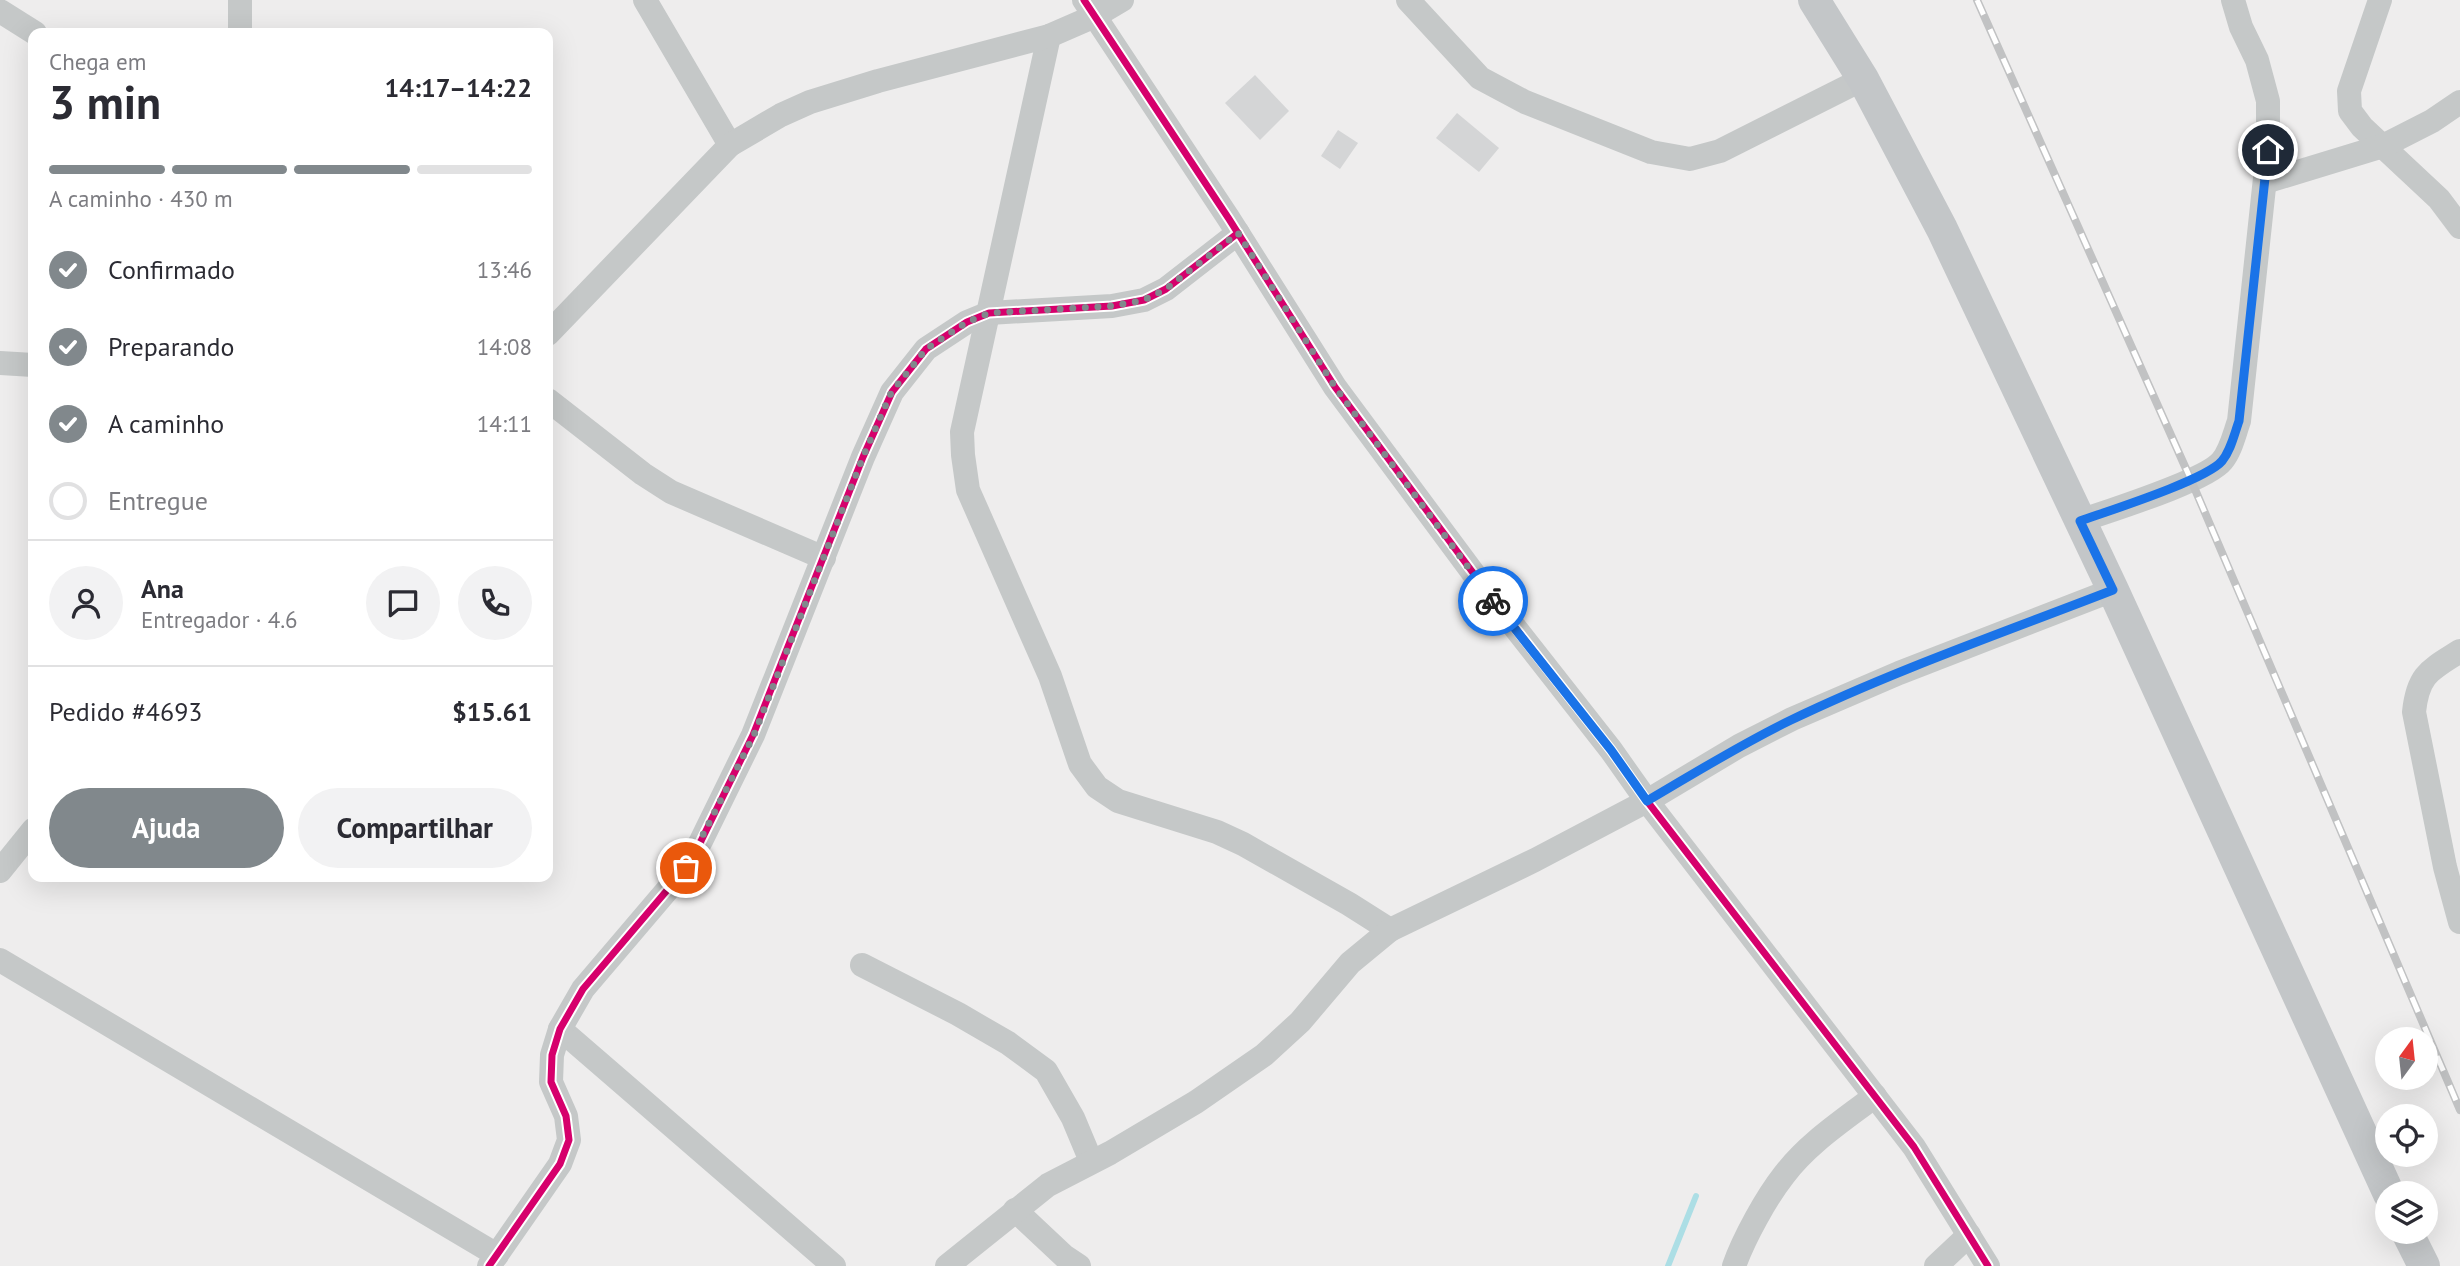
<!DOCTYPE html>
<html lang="pt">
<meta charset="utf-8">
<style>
body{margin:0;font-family:"PT Sans",sans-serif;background:#f2f2f3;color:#2b2b33;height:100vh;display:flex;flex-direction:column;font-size:26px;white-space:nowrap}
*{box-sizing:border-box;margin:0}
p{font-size:23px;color:#7c7c81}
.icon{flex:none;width:38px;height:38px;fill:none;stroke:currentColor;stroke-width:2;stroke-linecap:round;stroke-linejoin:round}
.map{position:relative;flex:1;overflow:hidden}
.sheet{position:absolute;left:28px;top:28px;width:525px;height:854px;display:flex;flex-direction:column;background:#fff;border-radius:14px;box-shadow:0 7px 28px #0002}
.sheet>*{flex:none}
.needle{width:46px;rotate:15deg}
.controls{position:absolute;left:2375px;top:1027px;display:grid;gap:14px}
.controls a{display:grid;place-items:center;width:63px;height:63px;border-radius:50%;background:#fff;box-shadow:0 7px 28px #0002;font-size:35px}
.pin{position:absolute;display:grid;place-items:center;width:60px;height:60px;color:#fff;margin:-30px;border:4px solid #fff;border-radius:50%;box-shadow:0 2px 7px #0007}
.courier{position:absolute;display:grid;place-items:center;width:70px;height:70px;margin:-35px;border:5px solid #1a73e8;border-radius:50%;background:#fff;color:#222;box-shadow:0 2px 9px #0007}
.head em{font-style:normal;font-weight:700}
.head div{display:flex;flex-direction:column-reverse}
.head{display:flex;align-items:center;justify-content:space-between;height:119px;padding:0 21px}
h1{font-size:46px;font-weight:700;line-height:52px}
.bar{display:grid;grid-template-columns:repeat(4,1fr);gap:10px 7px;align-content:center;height:84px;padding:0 21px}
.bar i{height:9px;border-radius:5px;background:#e1e1e2}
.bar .selected{background:#81888c}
.bar p{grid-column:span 4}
.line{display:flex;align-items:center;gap:18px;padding:0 21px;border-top:2px solid #e1e1e2}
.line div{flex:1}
.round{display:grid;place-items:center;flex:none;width:74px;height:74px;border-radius:37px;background:#f2f2f3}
ol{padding:0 21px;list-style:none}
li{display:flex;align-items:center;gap:21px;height:77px}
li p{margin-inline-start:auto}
li .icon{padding:7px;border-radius:50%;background:#81888c;color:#fff;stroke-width:4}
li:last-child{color:#7c7c81}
li i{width:38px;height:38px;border:4px solid #e1e1e2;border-radius:50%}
.primary-button{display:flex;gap:14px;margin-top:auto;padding:14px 21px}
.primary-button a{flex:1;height:80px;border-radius:42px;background:#81888c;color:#fff;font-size:28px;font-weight:700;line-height:80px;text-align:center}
.primary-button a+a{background:#f2f2f3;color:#2b2b33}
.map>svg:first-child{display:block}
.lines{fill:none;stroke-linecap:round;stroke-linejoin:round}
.stream{stroke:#acdee5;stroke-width:6}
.building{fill:#d4d5d6}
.minor{stroke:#c5c8c8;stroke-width:24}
.major{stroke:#c3c6c8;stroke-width:32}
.rail-casing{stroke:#c1c2c3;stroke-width:8}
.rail{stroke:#fff;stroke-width:5;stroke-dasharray:16;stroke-linecap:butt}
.cycleway-casing{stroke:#fff;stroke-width:11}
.cycleway{stroke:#d6006c;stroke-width:7}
.done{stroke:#81888c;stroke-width:7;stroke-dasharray:0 12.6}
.route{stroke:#1a73e8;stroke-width:9}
</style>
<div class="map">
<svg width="2460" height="1266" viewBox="0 0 2460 1266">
<rect width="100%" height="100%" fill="#eeeded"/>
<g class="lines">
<polyline class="stream" points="1668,1266 1696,1196"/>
</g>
<g class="building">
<polygon points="1255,75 1289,111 1260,140 1225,103"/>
<polygon points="1457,113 1499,148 1479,172 1436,138"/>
<polygon points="1338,130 1358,143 1340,169 1321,156"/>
</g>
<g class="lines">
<g class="minor">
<polyline points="645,0 730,145"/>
<polyline points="1084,0 1229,219 1335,387 1491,597 1611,750 1647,801 1914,1147 1988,1266"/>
<polyline points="1408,0 1480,78 1525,102 1651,152 1690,159 1720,151 1863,79"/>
<polyline points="2380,0 2349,91 2350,111 2362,127 2439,199 2460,227"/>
<polyline points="0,11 35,33"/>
<polyline points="240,33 240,0"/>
<polyline points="1049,36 962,432 963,455 968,490 1050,676 1080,764 1097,787 1118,801 1217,832 1243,844 1349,904 1390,930"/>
<polyline points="2265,182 2383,146 2432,121 2460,102"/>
<polyline points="548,334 730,145 781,115 810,102 878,81 1049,36 1095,16 1122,0"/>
<polyline points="0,363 33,365"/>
<polyline points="548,400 643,474 671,492 824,558"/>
<path d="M2080 521C2108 511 2206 481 2222 461 2231 450 2234 435 2239 421L2268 150V101L2257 60 2241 27 2233 0"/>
<path d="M2460 651C2430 670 2418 674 2414 712L2445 867 2460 922"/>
<polyline points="0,871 33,830"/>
<polyline points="0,960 497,1255"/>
<polyline points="862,965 958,1014 1008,1043 1046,1071 1073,1118 1091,1161"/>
<polyline points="560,1029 834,1266"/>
<polyline points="1015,1210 1064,1256 1079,1266"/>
<polyline points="489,1266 560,1164 569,1140 566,1116 551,1082 552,1055 560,1029 583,989 686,868 701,841 753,735 863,457 892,392 926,349 967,322 989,313 1112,306 1144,300 1166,289 1238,233"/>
<polyline points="947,1266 1048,1185 1110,1153 1196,1102 1264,1055 1300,1022 1350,963 1390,930 1535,860 1647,801 1739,746 1792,719 1899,673 2113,590"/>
<path d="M1734 1266C1744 1238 1766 1198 1784 1175 1808 1143 1844 1120 1875 1096"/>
<polyline points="1936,1266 1969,1235"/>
</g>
<g class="major">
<polyline points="1814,0 1863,79 1942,229 2113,590 2389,1194"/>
<polyline points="2407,1232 2424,1266"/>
</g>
<g class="rail-casing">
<polyline id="rail" points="1977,0 2191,480 2460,1110"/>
</g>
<use href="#rail" class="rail"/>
<g class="cycleway-casing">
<g id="cycleway">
<polyline points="1084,0 1229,219 1335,387 1491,597 1611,750 1647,801 1914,1147 1988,1266"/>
<polyline points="489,1266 560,1164 569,1140 566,1116 551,1082 552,1055 560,1029 583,989 686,868 701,841 753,735 863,457 892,392 926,349 967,322 989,313 1112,306 1144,300 1166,289 1238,233"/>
</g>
</g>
<use href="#cycleway" class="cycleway"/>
</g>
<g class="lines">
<polyline class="done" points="686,868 754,735 863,457 891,393 926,349 967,322 989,313 1112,306 1144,300 1166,289 1238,233 1335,387 1493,601"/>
<path class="route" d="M1493 601 1611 750 1647 801C1695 773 1741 744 1791 720 1895 670 2005 632 2113 590L2080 521C2108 511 2206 480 2222 461 2231 450 2234 435 2239 421L2268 150"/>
</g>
</svg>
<div class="controls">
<a><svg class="needle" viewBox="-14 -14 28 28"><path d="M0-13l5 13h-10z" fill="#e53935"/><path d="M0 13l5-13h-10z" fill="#7c7c81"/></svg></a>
<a><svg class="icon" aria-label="locate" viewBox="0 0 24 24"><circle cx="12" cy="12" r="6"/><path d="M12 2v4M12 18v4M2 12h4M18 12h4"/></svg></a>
<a><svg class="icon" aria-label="layers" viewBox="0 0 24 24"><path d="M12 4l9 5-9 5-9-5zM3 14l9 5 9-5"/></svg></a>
</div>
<div class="pin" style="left:686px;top:868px;background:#ea580c"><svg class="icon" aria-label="bag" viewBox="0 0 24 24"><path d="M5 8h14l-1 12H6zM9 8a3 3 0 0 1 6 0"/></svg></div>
<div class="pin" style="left:2268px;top:150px;background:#1f2937"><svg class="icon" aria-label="home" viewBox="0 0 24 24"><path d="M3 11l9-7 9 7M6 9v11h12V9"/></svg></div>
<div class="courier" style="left:1493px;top:601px"><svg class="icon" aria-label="bike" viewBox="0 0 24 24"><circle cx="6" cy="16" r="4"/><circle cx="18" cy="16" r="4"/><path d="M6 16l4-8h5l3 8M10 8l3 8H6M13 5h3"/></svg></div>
<section class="sheet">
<div class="head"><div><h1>3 min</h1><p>Chega em</p></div><em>14:17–14:22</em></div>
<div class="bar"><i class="selected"></i><i class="selected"></i><i class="selected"></i><i></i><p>A caminho · 430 m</p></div>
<ol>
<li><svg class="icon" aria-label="check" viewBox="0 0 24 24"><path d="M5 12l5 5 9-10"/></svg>Confirmado<p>13:46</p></li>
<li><svg class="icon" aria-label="check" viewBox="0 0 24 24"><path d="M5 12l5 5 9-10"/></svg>Preparando<p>14:08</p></li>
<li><svg class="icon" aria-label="check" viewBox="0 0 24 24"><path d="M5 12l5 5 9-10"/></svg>A caminho<p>14:11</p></li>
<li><i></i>Entregue</li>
</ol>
<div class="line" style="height:126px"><a class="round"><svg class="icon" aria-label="person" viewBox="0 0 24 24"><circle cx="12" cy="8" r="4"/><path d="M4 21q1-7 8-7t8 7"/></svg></a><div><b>Ana</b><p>Entregador · 4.6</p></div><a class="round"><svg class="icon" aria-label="chat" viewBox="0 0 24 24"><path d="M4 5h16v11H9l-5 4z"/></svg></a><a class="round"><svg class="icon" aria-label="phone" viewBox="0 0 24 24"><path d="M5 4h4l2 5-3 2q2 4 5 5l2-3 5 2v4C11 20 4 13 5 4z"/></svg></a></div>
<div class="line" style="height:91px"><div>Pedido #4693</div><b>$15.61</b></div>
<div class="primary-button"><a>Ajuda</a><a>Compartilhar</a></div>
</section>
</div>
